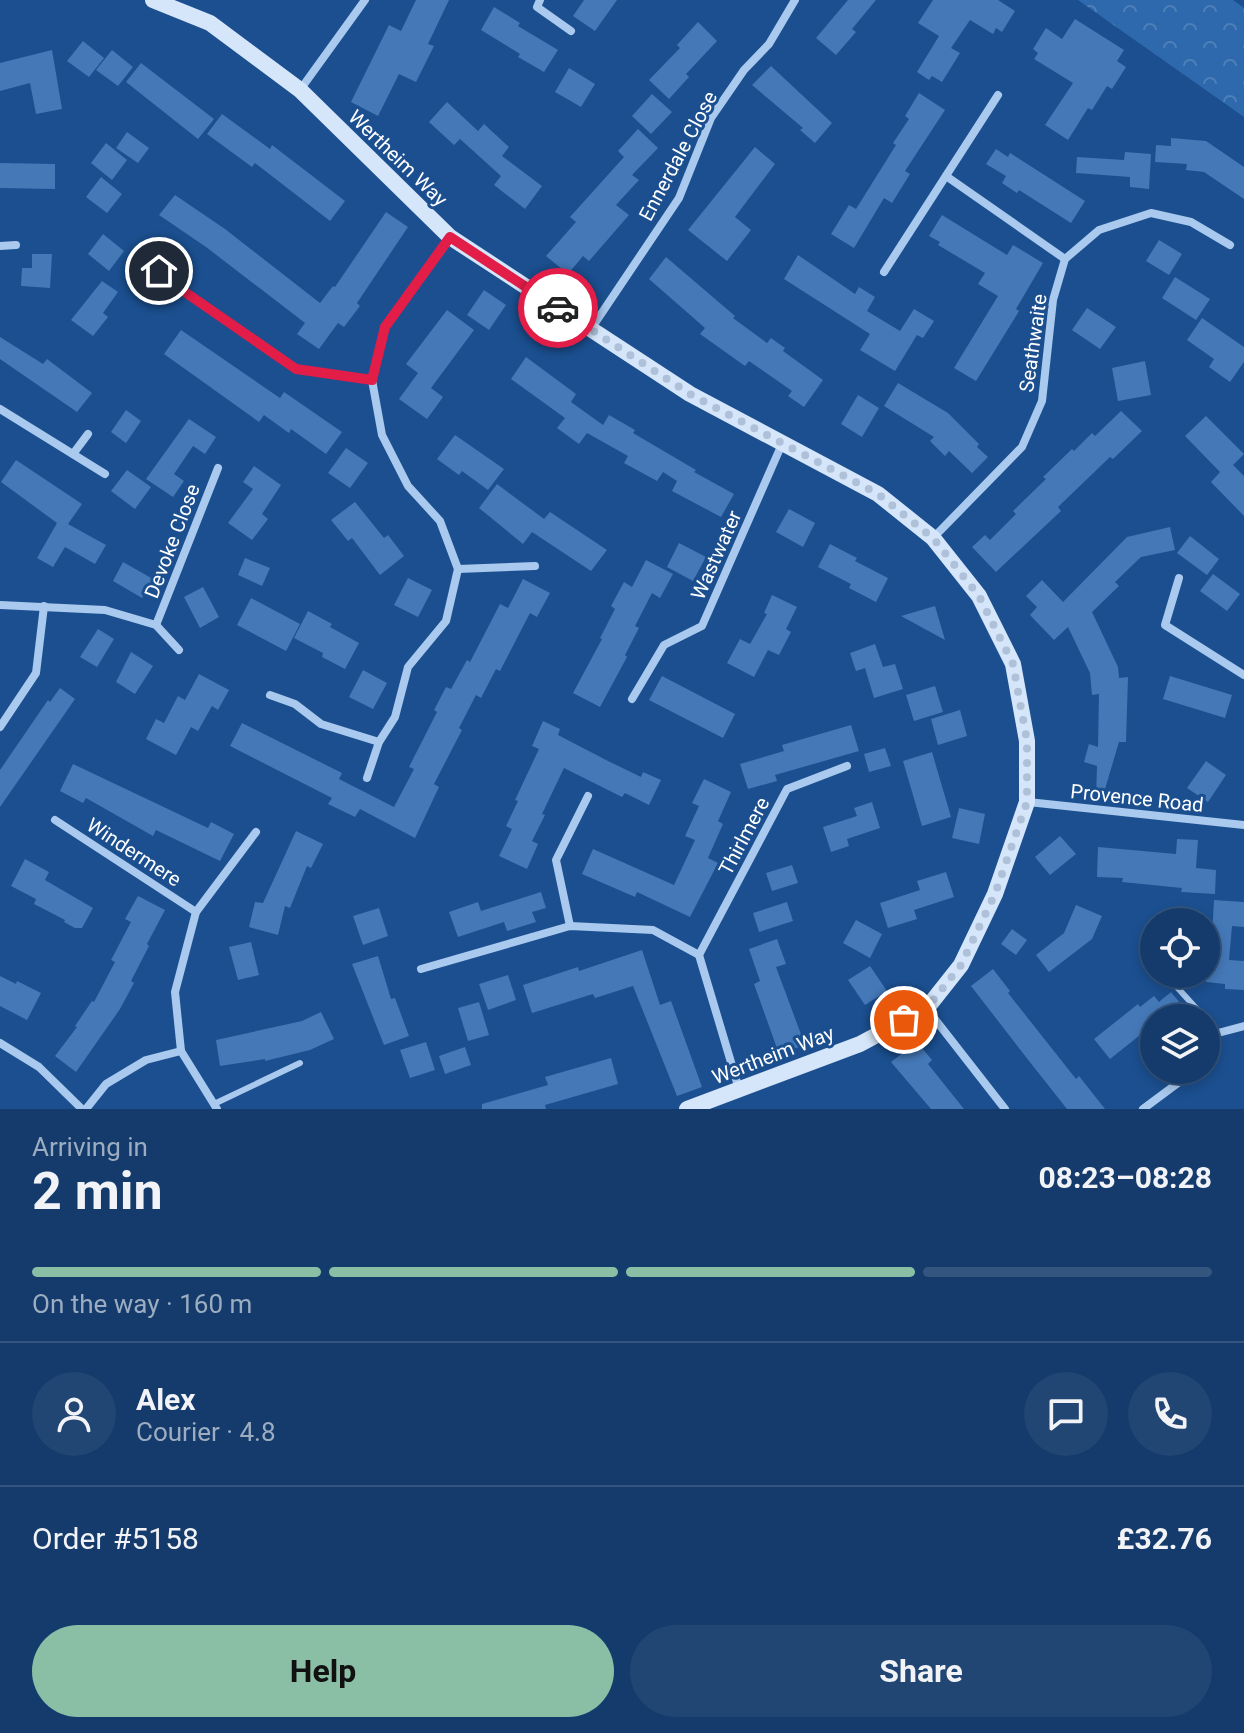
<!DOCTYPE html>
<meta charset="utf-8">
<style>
body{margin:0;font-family:Roboto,sans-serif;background:#214673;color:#f1f3f6;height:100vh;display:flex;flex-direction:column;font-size:30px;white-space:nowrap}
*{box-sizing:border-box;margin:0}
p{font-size:26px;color:#9dadc1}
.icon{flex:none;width:44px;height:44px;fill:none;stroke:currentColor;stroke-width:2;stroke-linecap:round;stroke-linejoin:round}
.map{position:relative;height:1109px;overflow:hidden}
.sheet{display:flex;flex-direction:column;background:#143b6b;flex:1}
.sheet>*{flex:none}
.fabs{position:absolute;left:1140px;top:908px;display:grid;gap:16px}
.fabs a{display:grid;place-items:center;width:80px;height:80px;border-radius:50%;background:#143b6b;box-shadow:0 4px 12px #0003,0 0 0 2px #33557e;font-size:40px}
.pin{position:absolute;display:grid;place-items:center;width:68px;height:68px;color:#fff;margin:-34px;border:4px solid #fff;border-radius:50%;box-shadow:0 2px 8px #0007}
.courier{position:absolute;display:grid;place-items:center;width:80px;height:80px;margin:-40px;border:6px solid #e11d48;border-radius:50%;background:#fff;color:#222;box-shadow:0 2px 10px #0007}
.head em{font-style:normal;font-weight:700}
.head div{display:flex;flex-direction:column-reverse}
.head{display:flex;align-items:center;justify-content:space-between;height:136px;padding:0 32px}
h1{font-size:52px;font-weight:700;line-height:60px}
.bar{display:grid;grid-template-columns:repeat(4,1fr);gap:12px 8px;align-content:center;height:96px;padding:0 32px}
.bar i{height:10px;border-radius:6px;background:#33557e}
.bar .active{background:#8abfa5}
.bar p{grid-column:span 4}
.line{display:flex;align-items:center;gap:20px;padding:0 32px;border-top:2px solid #33557e}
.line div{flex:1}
.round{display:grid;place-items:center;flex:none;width:84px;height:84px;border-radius:42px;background:#214673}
.primary-button{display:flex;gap:16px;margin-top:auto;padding:16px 32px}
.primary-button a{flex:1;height:92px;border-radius:48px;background:#8abfa5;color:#111;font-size:32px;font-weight:700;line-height:92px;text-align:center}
.primary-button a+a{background:#214673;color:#f1f3f6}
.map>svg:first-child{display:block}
.forest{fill:url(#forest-crowns)}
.building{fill:#4478b7}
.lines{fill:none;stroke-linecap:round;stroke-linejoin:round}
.lane{stroke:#a9c9ee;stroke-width:6}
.street{stroke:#a9c9ee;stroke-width:8}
.secondary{stroke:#d6e6fa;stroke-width:16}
.done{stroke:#afc1d8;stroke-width:8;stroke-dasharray:0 14.4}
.route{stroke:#e11d48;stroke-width:10}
.labels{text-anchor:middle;stroke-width:6;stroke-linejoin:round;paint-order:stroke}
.street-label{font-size:20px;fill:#fff;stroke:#1b4f8f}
</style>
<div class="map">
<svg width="1244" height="1109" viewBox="0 0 1244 1109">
<defs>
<pattern id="forest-crowns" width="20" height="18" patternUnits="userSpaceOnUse" patternTransform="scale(2)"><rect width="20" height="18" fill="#2e69ad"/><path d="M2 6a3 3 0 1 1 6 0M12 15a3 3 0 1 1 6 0" fill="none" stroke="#4d80b9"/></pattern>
</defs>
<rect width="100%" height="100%" fill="#1b4f8f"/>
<polygon class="forest" points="1078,0 1233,0 1244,8 1244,117"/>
<g class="building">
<polygon points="416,0 449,0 428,44 434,46 416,82 399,74 378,116 351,102 389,25 401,31"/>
<polygon points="584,0 617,0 595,31 573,16"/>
<polygon points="848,0 876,0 852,29 856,32 836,55 816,38"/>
<polygon points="933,0 998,0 1015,11 1002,32 996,28 993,34 970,20 951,48 960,53 942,82 932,76 929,80 917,72 939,36 918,23"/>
<polygon points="494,7 520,23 518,26 558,50 544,72 518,57 520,54 481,30"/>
<polygon points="1075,19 1124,50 1117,61 1126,67 1112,89 1107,86 1092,110 1088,108 1068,140 1045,125 1073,83 1034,59 1038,53 1033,49 1046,28 1062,39"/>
<polygon points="698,22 717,41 686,74 689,77 669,99 649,80 680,48 677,45"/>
<polygon points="83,41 104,58 89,77 67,61"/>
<polygon points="52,50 62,109 36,114 30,83 0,91 0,63"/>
<polygon points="112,50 133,67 118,86 96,70"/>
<polygon points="141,63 214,119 198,139 126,82"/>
<polygon points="771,66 832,123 815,143 800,130 803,128 752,85"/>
<polygon points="569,68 595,84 581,107 555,92"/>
<polygon points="919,93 945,110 905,171 910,174 892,203 884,198 854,248 831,234 849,205 856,209 896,145 893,143 909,119 905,116"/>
<polygon points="652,94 672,112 651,134 632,116"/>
<polygon points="447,102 478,131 484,124 509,147 502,156 542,186 525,209 494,185 501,176 460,139 454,145 429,122"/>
<polygon points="222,114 270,149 272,145 345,201 330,221 255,163 252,167 207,134"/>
<polygon points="638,129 658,148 632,175 639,180 616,205 629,215 589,261 583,256 568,274 546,256 576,222 570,217 624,157 618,151"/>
<polygon points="127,132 149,148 138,163 116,148"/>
<polygon points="1171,138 1206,141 1244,167 1244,199 1204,172 1186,170 1187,164 1155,162 1156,145 1171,146"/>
<polygon points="106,143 127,160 112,180 91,163"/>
<polygon points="755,147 775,164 735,217 751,230 727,261 688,230"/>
<polygon points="996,149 1008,157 1010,153 1085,201 1071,223 1019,190 1017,193 1002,183 1006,176 986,164"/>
<polygon points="1125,152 1151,154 1149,189 1130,187 1130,177 1076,173 1077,157 1124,160"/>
<polygon points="0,163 55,164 55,189 0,188"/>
<polygon points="101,177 122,194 107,213 86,197"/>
<polygon points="175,195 225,229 320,303 333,286 335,287 386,212 408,227 357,303 360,306 344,327 338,323 319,349 297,334 305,323 206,247 159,215"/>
<polygon points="942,215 1007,255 1013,245 1043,263 1016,309 1019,311 976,381 954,368 998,296 978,284 985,273 938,245 940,242 929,236"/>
<polygon points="103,234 124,251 109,271 88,254"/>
<polygon points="1159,240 1182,254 1169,275 1146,261"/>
<polygon points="32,254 52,254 50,288 21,286 22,268 32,268"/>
<polygon points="798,255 855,294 859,287 875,297 867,311 900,331 914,309 934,321 923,338 917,335 895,371 860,350 870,334 784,279"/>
<polygon points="666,257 735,316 733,318 767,343 771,338 785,348 783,351 823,380 804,407 788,396 792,391 749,361 745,366 700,334 705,328 649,279"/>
<polygon points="1175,277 1210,299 1196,320 1162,298"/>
<polygon points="102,281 118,292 103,313 108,317 93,336 71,320"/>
<polygon points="484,290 506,305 489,330 467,315"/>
<polygon points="1087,308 1116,327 1100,349 1072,330"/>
<polygon points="447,310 474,330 431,388 443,397 427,419 399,399 418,373 406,364"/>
<polygon points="1202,318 1244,347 1244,362 1230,382 1209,367 1214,359 1187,340"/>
<polygon points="181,330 280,398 284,392 342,432 326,454 291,429 289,433 264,415 259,422 164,354"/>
<polygon points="0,337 43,364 47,359 92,393 77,412 0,359"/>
<polygon points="526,357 576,394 571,402 603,425 609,415 635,430 633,433 696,470 694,472 734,494 721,517 672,491 677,481 663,472 657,481 624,463 628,456 587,433 579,444 557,428 565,418 511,379"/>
<polygon points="1145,361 1151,395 1118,401 1112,368"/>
<polygon points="898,383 948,413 979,444 977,447 988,457 972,473 949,451 945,456 930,441 934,437 884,406"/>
<polygon points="858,395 879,408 862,437 841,424"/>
<polygon points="126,410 141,421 126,443 111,432"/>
<polygon points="1121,411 1142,431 1113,459 1110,457 1058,507 1061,511 996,572 972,547 985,535 990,540 1016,514 1013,511 1046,479 1043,477 1072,449 1074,451 1092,433 1095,436"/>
<polygon points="1206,416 1244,454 1233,465 1244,476 1244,516 1211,482 1220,472 1185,436"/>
<polygon points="189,419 216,437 205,454 193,446 174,474 184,481 173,497 146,479"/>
<polygon points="455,435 504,469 488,490 462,471 459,475 437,459"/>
<polygon points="346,448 368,463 350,488 328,473"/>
<polygon points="16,460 82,504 68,524 106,545 95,564 65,547 53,567 37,558 57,523 1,482"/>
<polygon points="254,466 281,485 262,514 268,519 252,540 228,523 253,489 243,482"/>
<polygon points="127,470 151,487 135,509 111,491"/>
<polygon points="497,484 544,519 550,512 607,550 591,571 532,532 523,544 479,508"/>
<polygon points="355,502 384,538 388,535 404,556 380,575 352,538 348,541 331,520"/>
<polygon points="789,509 815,523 803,547 776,532"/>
<polygon points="1170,527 1175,550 1141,557 1115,582 1119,586 1092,612 1118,667 1119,678 1128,677 1126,742 1119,742 1102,799 1096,798 1097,766 1084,762 1089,744 1098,747 1099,694 1092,695 1090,673 1068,627 1054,640 1030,615 1037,607 1026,596 1042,580 1063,602 1127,537"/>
<polygon points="1190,536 1219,559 1207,575 1177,553"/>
<polygon points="679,543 706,557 693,581 667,567"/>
<polygon points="830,544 857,558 855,561 888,578 876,602 849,588 851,584 818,567"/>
<polygon points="245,558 270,568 262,586 238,575"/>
<polygon points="646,560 673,574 660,598 652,593 635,626 639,628 625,655 627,657 600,707 573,693 602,639 600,638 615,609 611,606 624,582 632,587"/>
<polygon points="123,562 153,579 142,598 113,581"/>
<polygon points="1213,574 1240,594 1227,611 1200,591"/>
<polygon points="408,578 432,590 418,617 394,605"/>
<polygon points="523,579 550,593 537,617 530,613 500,671 496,669 481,698 476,695 459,728 462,730 434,784 439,787 415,838 360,809 355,817 328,804 332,798 230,746 242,723 342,773 339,779 394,807 414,769 409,767 437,712 434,710 446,687 451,689 467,660 470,662 500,604 508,608"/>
<polygon points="203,587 219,617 200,628 184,597"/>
<polygon points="772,595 797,607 786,629 791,632 779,655 768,650 754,677 727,663 740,639 750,644 767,614 764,613"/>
<polygon points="251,598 300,624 286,651 237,625"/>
<polygon points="935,606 945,640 901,616"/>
<polygon points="308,611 332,624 330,627 359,643 345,669 322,657 323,653 294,638"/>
<polygon points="98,629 114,639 97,667 80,657"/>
<polygon points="875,644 883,667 895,664 903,689 874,698 865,668 856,671 850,653"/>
<polygon points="131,652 153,666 135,694 116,682"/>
<polygon points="363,670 387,683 373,709 349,697"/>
<polygon points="199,674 229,690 218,710 212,706 198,731 191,727 176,755 146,739 156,719 164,723 178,696 185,700"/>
<polygon points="662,676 735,714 723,738 649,700"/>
<polygon points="1170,676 1232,695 1225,718 1163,699"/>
<polygon points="935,686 943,712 914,721 906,695"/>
<polygon points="60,688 75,699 0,807 0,770 48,700 50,702"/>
<polygon points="960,710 967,736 938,745 931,719"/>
<polygon points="543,721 560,729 558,735 608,761 641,777 643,772 661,780 649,805 625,793 622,797 564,768 542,814 545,815 532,841 538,844 527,869 499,856 512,829 506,826 518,801 515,800 539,749 532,746"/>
<polygon points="851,725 859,751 775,775 777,781 748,789 740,764 784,751 782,745"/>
<polygon points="885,748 891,766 869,772 864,754"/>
<polygon points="932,752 951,817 922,826 903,761"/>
<polygon points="1206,761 1226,775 1208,802 1187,788"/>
<polygon points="73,764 208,828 211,822 234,834 220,861 156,830 153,836 86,798 83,803 60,791"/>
<polygon points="704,779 731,792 718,821 723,824 708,858 718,863 690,917 637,892 635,897 582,874 593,849 674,885 695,840 685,836 699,806 692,803"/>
<polygon points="872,802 880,828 847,839 849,846 831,852 823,827 857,816 854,808"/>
<polygon points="959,808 985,814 979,844 952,838"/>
<polygon points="296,831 323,844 311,868 307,866 290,908 285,906 278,935 249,927 255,902 263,903"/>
<polygon points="1060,836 1076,854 1050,875 1035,857"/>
<polygon points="1177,839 1198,840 1196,868 1216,870 1215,894 1181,892 1182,888 1122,882 1123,878 1097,877 1098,847 1176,854"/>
<polygon points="25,859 49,872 45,880 93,908 82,928 75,928 64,922 65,920 34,904 36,899 11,886"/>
<polygon points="792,865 798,883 772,891 766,873"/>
<polygon points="946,872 954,897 914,910 917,919 888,928 880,903 920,890 917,881"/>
<polygon points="541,892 546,908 532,912 536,922 507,931 504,922 458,937 449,912 478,902 481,911"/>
<polygon points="138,896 165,910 147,944 149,946 131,981 134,983 120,1009 76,1072 55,1056 77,1027 75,1026 92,1001 94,1002 115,962 111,960 131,922 125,919"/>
<polygon points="1214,900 1244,902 1244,927 1232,926 1229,960 1244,961 1244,990 1225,989 1225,984 1206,982 1206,954 1211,954"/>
<polygon points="787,902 793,921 759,932 753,913"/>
<polygon points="1076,905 1102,916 1092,939 1049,972 1036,955 1064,933"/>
<polygon points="379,908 388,936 363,945 353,916"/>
<polygon points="856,920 882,934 870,958 843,943"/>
<polygon points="1012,929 1027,940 1016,955 1001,944"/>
<polygon points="777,939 786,964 776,967 805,1045 779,1054 754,984 760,981 749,949"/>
<polygon points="251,942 259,975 238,980 229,947"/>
<polygon points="642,950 660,1005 671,1001 702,1087 677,1096 633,986 595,998 593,994 532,1013 523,985 578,967 579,971"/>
<polygon points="378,956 391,999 395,998 409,1036 384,1045 352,964"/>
<polygon points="870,966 887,991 865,1005 848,980"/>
<polygon points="993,969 1010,991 1008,993 1076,1079 1079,1076 1105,1109 1067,1109 1029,1061 971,986"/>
<polygon points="508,975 516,1000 488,1010 479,984"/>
<polygon points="0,976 16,984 17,981 41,993 27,1020 0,1006"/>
<polygon points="1171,992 1185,1009 1174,1018 1154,1018 1154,1024 1110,1059 1094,1039 1138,1004 1140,1007 1154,996 1159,1002"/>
<polygon points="479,1002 489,1035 468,1041 458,1008"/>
<polygon points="321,1012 334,1039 310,1050 265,1061 265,1059 220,1066 216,1040 302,1021"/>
<polygon points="426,1042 435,1070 410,1078 400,1050"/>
<polygon points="917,1042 932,1060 928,1064 964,1109 931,1109 891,1062"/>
<polygon points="465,1047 471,1065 445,1074 439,1056"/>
<polygon points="611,1058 618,1084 545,1105 546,1109 482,1109 482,1104 548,1085 545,1077"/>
</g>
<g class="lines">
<g class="lane">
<polyline points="1165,974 1205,1018"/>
<polyline points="1206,1019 1218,1033"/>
<polyline points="214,1104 300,1063"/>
</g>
<g class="street">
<polyline points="540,0 537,7 571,31"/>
<polyline points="300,90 365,0"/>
<polyline points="450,238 385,327 372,380 382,435 408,486 440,521 458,569 535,566"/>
<polyline points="0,246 16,245"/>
<polyline points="1065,259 1099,230 1151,213 1191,222 1230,245"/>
<polyline points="159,271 182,290 296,369 372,380"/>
<polyline points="884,272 998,95"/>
<polyline points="591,329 679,198 711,118 744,70 769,44 795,0"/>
<polyline points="0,409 105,474"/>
<polyline points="73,454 88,434"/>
<polyline points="933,538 1022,447 1042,401 1053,300 1065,259 946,176"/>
<polyline points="1179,578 1165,625 1244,675"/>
<polyline points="0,605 105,610 156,625 179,650"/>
<polyline points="156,625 218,468"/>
<polyline points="270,695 295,704 321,724 379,742"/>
<polyline points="632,699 664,645 702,626 782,444"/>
<polyline points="0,727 36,673 44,606"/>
<polyline points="367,778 379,742 395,717 408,667 446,621 458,569"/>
<polyline points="1028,802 1244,825"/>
<polyline points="55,820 196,912"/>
<polyline points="570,926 556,860 588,796"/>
<polyline points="699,955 787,789 847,766"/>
<polyline points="421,969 570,926 653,930 699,955 739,1089"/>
<polyline points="927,1009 1005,1109"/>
<polyline points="0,1043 39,1067 82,1109"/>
<polyline points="1206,1050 1218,1033 1244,1026"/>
<polyline points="86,1109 106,1084 146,1060 181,1051"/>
<polyline points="217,1109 181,1051 175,992 196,912 256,832"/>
<polyline points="1143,1109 1186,1077 1191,1070"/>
</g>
<polyline class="secondary" points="153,0 210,23 300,90 450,237 690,394 878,494 933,538 979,596 1013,664 1027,741 1027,802 995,894 961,965 927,1008 860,1044 687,1109"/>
</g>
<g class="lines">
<polyline class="done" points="558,308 690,394 878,494 933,538 979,596 1013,664 1027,741 1027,802 995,894 961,965 927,1008 904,1020"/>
<polyline class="route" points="159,271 182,290 296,369 372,380 385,327 450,237 558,308"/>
</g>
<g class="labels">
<g class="street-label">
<text transform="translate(678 156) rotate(-62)" y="7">Ennerdale Close</text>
<text transform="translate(398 158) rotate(44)" y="7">Wertheim Way</text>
<text transform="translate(1033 343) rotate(-82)" y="7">Seathwaite</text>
<text transform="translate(172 541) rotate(-69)" y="7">Devoke Close</text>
<text transform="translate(716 555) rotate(-66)" y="7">Wastwater</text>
<text transform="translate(1137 798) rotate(6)" y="7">Provence Road</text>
<text transform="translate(744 836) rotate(-62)" y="7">Thirlmere</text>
<text transform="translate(134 852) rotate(33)" y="7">Windermere</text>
<text transform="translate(773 1055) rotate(-21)" y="7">Wertheim Way</text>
</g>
</g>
</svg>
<div class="fabs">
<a><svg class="icon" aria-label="locate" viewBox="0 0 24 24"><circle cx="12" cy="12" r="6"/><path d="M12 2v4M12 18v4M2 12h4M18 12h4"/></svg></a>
<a><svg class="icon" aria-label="layers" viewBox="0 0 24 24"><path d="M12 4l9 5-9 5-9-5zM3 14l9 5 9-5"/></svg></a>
</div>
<div class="pin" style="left:904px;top:1020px;background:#ea580c"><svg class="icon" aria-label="bag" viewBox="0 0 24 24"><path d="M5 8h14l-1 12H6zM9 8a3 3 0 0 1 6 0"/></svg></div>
<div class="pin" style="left:159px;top:271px;background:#1f2937"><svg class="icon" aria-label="home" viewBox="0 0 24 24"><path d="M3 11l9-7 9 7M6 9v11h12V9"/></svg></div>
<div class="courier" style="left:558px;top:308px"><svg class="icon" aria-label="car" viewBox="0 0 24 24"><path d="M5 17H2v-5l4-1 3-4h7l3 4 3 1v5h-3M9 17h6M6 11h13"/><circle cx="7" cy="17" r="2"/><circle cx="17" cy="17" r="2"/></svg></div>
</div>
<section class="sheet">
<div class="head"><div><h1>2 min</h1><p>Arriving in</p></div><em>08:23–08:28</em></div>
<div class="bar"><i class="active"></i><i class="active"></i><i class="active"></i><i></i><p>On the way · 160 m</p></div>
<div class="line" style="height:144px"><a class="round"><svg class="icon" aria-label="person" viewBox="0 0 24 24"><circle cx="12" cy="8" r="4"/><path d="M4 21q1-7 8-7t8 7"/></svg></a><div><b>Alex</b><p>Courier · 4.8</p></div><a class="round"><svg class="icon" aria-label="chat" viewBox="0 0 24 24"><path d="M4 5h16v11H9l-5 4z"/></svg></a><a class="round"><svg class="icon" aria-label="phone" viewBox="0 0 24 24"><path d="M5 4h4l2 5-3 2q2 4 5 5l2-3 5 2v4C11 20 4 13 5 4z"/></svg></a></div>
<div class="line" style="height:104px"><div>Order #5158</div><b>£32.76</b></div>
<div class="primary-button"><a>Help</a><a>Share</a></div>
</section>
